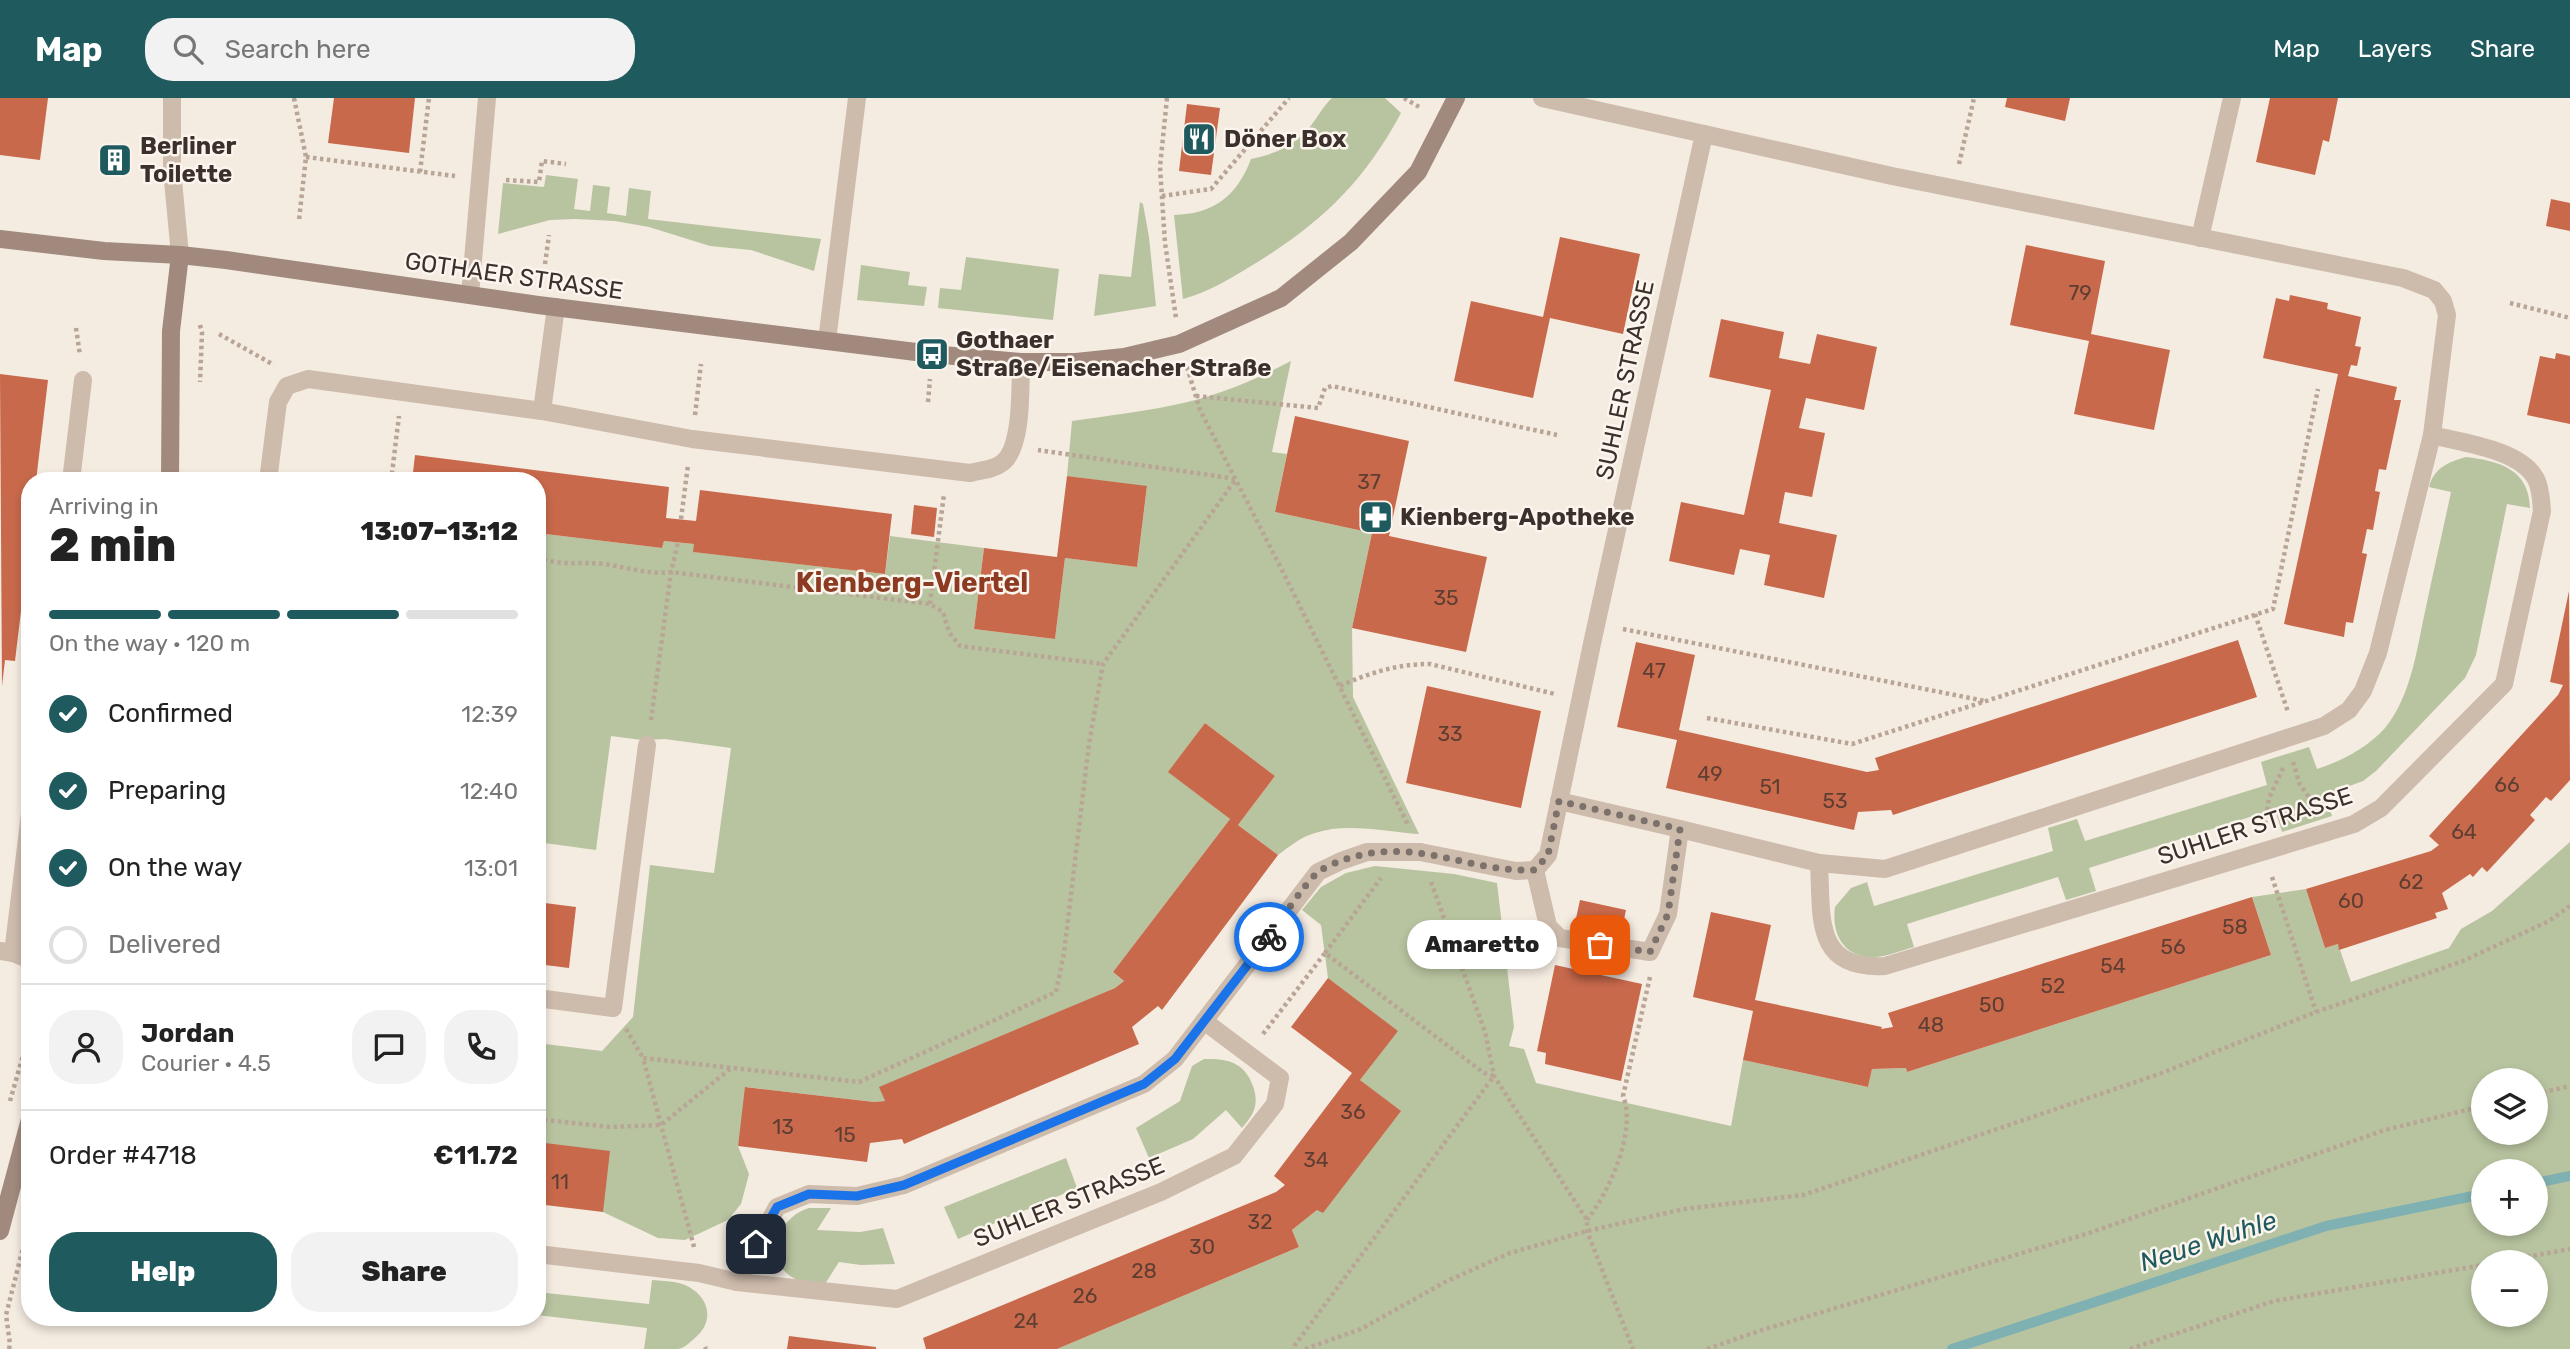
<!DOCTYPE html>
<meta charset="utf-8">
<style>
body{margin:0;font-family:Rubik,sans-serif;background:#f2f2f2;color:#222;height:100vh;display:flex;flex-direction:column;font-size:26px;white-space:nowrap}
*{box-sizing:border-box;margin:0}
p{font-size:23px;color:#767676}
.icon{flex:none;width:38px;height:38px;fill:none;stroke:currentColor;stroke-width:2;stroke-linecap:round;stroke-linejoin:round}
.map{position:relative;flex:1;overflow:hidden}
.sheet{position:absolute;left:21px;top:374px;width:525px;height:854px;display:flex;flex-direction:column;background:#fff;border-radius:28px;box-shadow:0 4px 10px #0003}
.sheet>*{flex:none}
.buttons{position:absolute;left:2471px;top:970px;display:grid;gap:14px}
.buttons a{display:grid;place-items:center;width:77px;height:77px;border-radius:50%;background:#fff;box-shadow:0 4px 10px #0003;font-size:35px}
.pin{position:absolute;display:grid;place-items:center;width:60px;height:60px;color:#fff;margin:-30px;border-radius:14px;box-shadow:0 4px 10px #0006}
.courier{position:absolute;display:grid;place-items:center;width:70px;height:70px;margin:-35px;border:5px solid #1a73e8;border-radius:50%;background:#fff;color:#222;box-shadow:0 2px 9px #0007}
.bubble{position:absolute;height:49px;border-radius:24px;background:#fff;box-shadow:0 4px 10px #0003;font-size:23px;font-weight:800;line-height:49px;text-align:center}
.headline em{font-style:normal;font-weight:800}
.headline div{display:flex;flex-direction:column-reverse}
.headline{display:flex;align-items:center;justify-content:space-between;height:119px;padding:0 28px}
h1{font-size:46px;font-weight:800;line-height:52px}
.bar{display:grid;grid-template-columns:repeat(4,1fr);gap:10px 7px;align-content:center;height:84px;padding:0 28px}
.bar i{height:9px;border-radius:5px;background:#e0e0e0}
.bar .active{background:#1f5a5e}
.bar p{grid-column:span 4}
.line{display:flex;align-items:center;gap:18px;padding:0 28px;border-top:2px solid #e0e0e0}
.line div{flex:1}
.round{display:grid;place-items:center;flex:none;width:74px;height:74px;border-radius:28px;background:#f2f2f2}
ol{padding:0 28px;list-style:none}
li{display:flex;align-items:center;gap:21px;height:77px}
li p{margin-inline-start:auto}
li .icon{padding:7px;border-radius:50%;background:#1f5a5e;color:#fff;stroke-width:4}
li:last-child{color:#767676}
li i{width:38px;height:38px;border:4px solid #e0e0e0;border-radius:50%}
.action{display:flex;gap:14px;margin-top:auto;padding:14px 28px}
.action a{flex:1;height:80px;border-radius:28px;background:#1f5a5e;color:#fff;font-size:28px;font-weight:800;line-height:80px;text-align:center}
.action a+a{background:#f2f2f2;color:#222}
header{display:flex;align-items:center;gap:42px;box-sizing:border-box;height:98px;padding:0 35px;background:#1f5a5e;color:#fff}
header strong{font-size:33px}
nav{display:flex;gap:38px;margin-inline-start:auto;font-size:24px}
.search{width:490px;height:63px;background:#f2f2f2;display:flex;align-items:center;gap:18px;box-sizing:border-box;padding:0 24px;border-radius:28px;color:#767676;font-size:26px}
.map>svg:first-child{display:block}
.green{fill:#b8c4a0;fill-rule:evenodd}
.lines{fill:none;stroke-linecap:round;stroke-linejoin:round}
.stream{stroke:#7fb0b2;stroke-width:10}
.building{fill:#c8694b}
.path{stroke:#b9a596;stroke-width:4.5;stroke-dasharray:3.5 3.5;stroke-linecap:butt}
.lane{stroke:#cdbbac;stroke-width:18}
.street{stroke:#cdbbac;stroke-width:18}
.secondary{stroke:#a18a7d;stroke-width:18}
.done{stroke:#7c716b;stroke-width:7;stroke-dasharray:0 12.6}
.route{stroke:#1a73e8;stroke-width:9}
.labels{text-anchor:middle;stroke-width:5;stroke-linejoin:round;paint-order:stroke}
.number-label{font-size:21px;fill:#5e3e33}
.poi-label{font-size:24px;font-weight:bold;fill:#3b302b;stroke:#fbf5ee;text-anchor:start}
.street-label{font-size:24px;fill:#3b302b;stroke:#fbf5ee}
.water-label{font-size:26px;font-style:italic;fill:#1f5a5e;stroke:#fbf5ee}
.quarter-label{font-size:28px;font-weight:bold;fill:#8c3b22;stroke:#fbf5ee}
</style>
<header>
<strong>Map</strong>
<div class="search"><svg class="icon" aria-label="search" viewBox="0 0 24 24"><circle cx="10" cy="10" r="6"/><path d="M15 15l6 6"/></svg>Search here</div>
<nav><a>Map</a><a>Layers</a><a>Share</a></nav>
</header>
<div class="map">
<svg width="2570" height="1251" viewBox="0 0 2570 1251">
<rect width="100%" height="100%" fill="#f4ebe1"/>
<g class="green">
<path d="M1332 0H1385L1401 15C1364 84 1321 125 1256 165 1233 179 1209 194 1183 201L1174 117C1214 116 1237 98 1251 61 1274 56 1292 49 1308 31 1317 21 1322 9 1332 0Z"/>
<polygon points="546,77 578,81 574,111 590,113 593,87 610,89 607,115 626,118 629,90 651,93 648,121 821,141 814,173 751,152 710,148 649,129 615,123 576,121 550,122 498,136 503,85 544,89"/>
<polygon points="1140,104 1143,106 1149,139 1156,208 1094,218 1099,176 1131,179"/>
<polygon points="966,159 1059,171 1053,222 938,210 940,190 961,192"/>
<polygon points="861,167 910,174 908,187 927,189 924,208 857,202"/>
<path d="M1291 263 1272 354 1287 356 1275 414 1372 435 1352 530 1353 599 1419 736C1387 734 1347 724 1315 735 1301 739 1290 748 1278 757L1238 727 1275 678 1205 625 1169 674 1230 721 1113 874 1124 883 1115 890 880 990 885 1003 874 1004 746 989 738 1048 749 1076 741 1106 728 1122 685 1142 658 1140 603 1114 537 1044V945L602 953 633 919 650 767 714 775 731 650 665 641 642 642 611 638 596 752 537 744V435L662 450 664 443 694 446V454L885 476 890 438 984 450 974 531 1055 541 1065 460 1137 469 1147 389 1067 378 1072 323C1106 318 1141 314 1174 307 1215 299 1255 282 1291 263Z"/>
<path d="M2466 359C2499 363 2529 371 2530 410L2507 406 2476 557 2465 580 2376 673 2363 683 2325 697 2332 718 2282 734 2275 711 2089 770 2096 793 2066 802 2058 779 1907 826 1914 849C1902 852 1889 858 1876 859 1845 861 1831 837 1835 809L1851 790 1867 784 1874 808 2053 753 2048 730 2077 721 2085 743 2267 687 2261 664 2309 649 2317 671C2342 663 2367 650 2385 630 2412 597 2417 549 2426 509 2434 471 2443 432 2451 394L2429 389C2434 370 2448 364 2466 359Z"/>
<path d="M2570 744V1251H1057L1299 1149 1292 1132 1317 1112 1400 1013 1360 982 1397 933 1328 880 1321 827 1302 812 1321 789 1346 775 1375 768 1454 776 1497 785 1514 929 1509 948 1524 951 1536 985 1731 1028 1743 962 1868 989 1872 971 1906 970 1907 974 2271 857 2252 799 2306 791 2325 850 2338 846 2351 884 2449 850 2461 831 2492 813ZM2483 982H2536V1034H2483ZM2483 1073H2536V1125H2483ZM2483 1164H2536V1216H2483Z"/>
<path d="M1204 961C1215 961 1228 961 1237 967 1250 974 1260 998 1254 1012 1252 1018 1246 1025 1242 1030L1226 1012 1193 1041 1149 1060 1136 1030 1180 1003 1192 968Z"/>
<polygon points="1066,1060 1077,1090 958,1141 944,1109"/>
<path d="M809 1110H831L817 1132 860 1134 883 1130 895 1166 861 1167 839 1164 825 1186C816 1185 805 1186 797 1182 761 1165 776 1120 809 1110Z"/>
<path d="M652 1182C663 1183 676 1183 685 1187 708 1197 716 1222 696 1239 690 1244 685 1250 678 1251 667 1251 655 1251 644 1251L647 1230 537 1217V1194L649 1206Z"/>
</g>
<g class="lines">
<g class="stream">
<polyline points="2536,1085 2570,1078"/>
<polyline points="1952,1251 2326,1128 2483,1096"/>
</g>
</g>
<g class="building">
<polygon points="0,0 48,0 40,62 0,57"/>
<polygon points="334,0 415,0 409,55 328,45"/>
<polygon points="2007,0 2070,0 2065,23 2005,9"/>
<polygon points="2270,0 2338,0 2329,44 2323,42 2315,77 2256,64"/>
<polygon points="1187,6 1220,10 1211,77 1179,73"/>
<polygon points="116,50 126,60 114,73 104,64"/>
<polygon points="2551,101 2570,105 2570,133 2546,128"/>
<polygon points="1560,139 1640,156 1623,236 1550,220 1533,300 1454,283 1471,203 1543,219"/>
<polygon points="2026,147 2105,163 2091,236 2170,252 2154,332 2074,316 2089,243 2010,227"/>
<polygon points="2290,197 2328,205 2327,211 2361,219 2355,248 2361,249 2357,268 2351,267 2348,278 2397,289 2394,302 2401,302 2386,372 2379,371 2375,393 2380,394 2373,432 2367,431 2362,455 2367,456 2353,525 2346,524 2344,539 2284,526 2338,276 2263,260 2276,200 2289,203"/>
<polygon points="1721,221 1784,234 1779,260 1810,266 1817,236 1877,249 1864,312 1806,300 1799,330 1825,335 1812,399 1785,394 1779,425 1837,437 1824,500 1764,487 1770,457 1740,451 1734,477 1669,463 1681,404 1744,417 1771,292 1709,279"/>
<polygon points="2556,255 2570,258 2570,326 2527,317 2540,258 2555,261"/>
<polygon points="0,276 48,282 36,383 30,383 30,438 15,563 5,562 2,588"/>
<polygon points="1295,318 1409,343 1389,438 1487,459 1466,554 1352,530 1372,435 1275,414"/>
<polygon points="415,357 669,389 666,420 696,423 700,392 892,416 885,476 693,454 694,446 664,443 662,450 537,435 537,383 412,383"/>
<polygon points="318,376 362,382 362,383 317,383"/>
<polygon points="1067,378 1147,388 1137,469 1065,460 1055,541 974,531 984,450 1057,459"/>
<polygon points="914,407 937,410 934,439 911,436"/>
<polygon points="2569,493 2570,682 2551,703 2546,699 2530,717 2535,722 2487,774 2482,769 2473,779 2470,776 2442,795 2448,811 2435,815 2437,820 2339,852 2338,846 2325,850 2306,791 2431,753 2439,747 2429,738 2558,597 2563,587 2550,584"/>
<polygon points="2238,542 2257,599 1893,717 1891,712 1858,714 1854,732 1666,690 1677,642 1617,629 1636,544 1695,557 1679,632 1867,674 1879,672 1875,660"/>
<polygon points="1427,588 1541,613 1521,710 1406,685"/>
<polygon points="1205,625 1275,678 1238,727 1278,757 1162,912 1158,908 1132,929 1139,946 904,1046 902,1041 870,1045 867,1064 738,1048 745,989 874,1004 885,1003 879,989 1115,890 1124,883 1113,874 1230,721 1168,674"/>
<polygon points="2252,799 2271,857 1907,974 1906,970 1872,971 1868,989 1743,962 1753,913 1693,899 1711,814 1771,827 1755,902 1882,929 1881,931 1893,929 1888,915"/>
<polygon points="1580,802 1626,812 1621,835 1575,825"/>
<polygon points="537,804 576,809 569,870 537,866"/>
<polygon points="1555,867 1642,886 1621,983 1545,966 1546,955 1537,953"/>
<polygon points="1328,880 1398,933 1360,982 1401,1013 1323,1115 1317,1112 1292,1132 1299,1149 1057,1251 926,1251 923,1240 1276,1094 1285,1087 1274,1078 1352,975 1291,929"/>
<polygon points="537,1044 610,1053 603,1114 537,1106"/>
<polygon points="789,1238 876,1249 876,1251 787,1251"/>
</g>
<g class="lines">
<g class="path">
<polyline points="294,0 306,59 299,122"/>
<polyline points="1167,0 1160,69 1165,145 1176,220"/>
<polyline points="1404,0 1421,10"/>
<polyline points="306,59 455,78"/>
<polyline points="1959,66 1974,0"/>
<polyline points="420,74 429,0"/>
<polyline points="506,82 539,84 542,63 566,66"/>
<polyline points="1162,98 1211,91 1289,0"/>
<polyline points="545,166 549,137"/>
<polyline points="2510,205 2570,220"/>
<polyline points="200,227 202,235 200,284"/>
<polyline points="76,230 80,257"/>
<polyline points="219,236 274,267"/>
<polyline points="1187,269 1200,312 1283,474 1408,727"/>
<polyline points="1196,298 1318,310 1325,290 1332,288 1557,337"/>
<polyline points="928,304 930,281"/>
<polyline points="695,317 701,266"/>
<polyline points="391,383 399,318"/>
<polyline points="681,421 688,367"/>
<path d="M537 459C562 469 579 463 604 466 627 469 648 477 671 474L930 506 943 514 949 534 960 548 1103 566"/>
<polyline points="930,506 944,396"/>
<polyline points="2255,516 2288,614"/>
<polyline points="1623,531 1985,603"/>
<path d="M1340 588C1369 575 1397 566 1430 566L1555 596"/>
<polyline points="1707,620 1852,646 2273,511 2318,291"/>
<polyline points="651,622 671,474 678,444"/>
<polyline points="2293,664 2300,687 2318,711"/>
<polyline points="2265,726 2269,700 2284,668"/>
<polyline points="2272,779 2316,914"/>
<polyline points="1431,784 1485,934 1494,978 1587,1122 1587,1133 1633,1251"/>
<polyline points="1325,855 1381,780"/>
<polyline points="626,931 643,960"/>
<polyline points="1263,936 1325,855 1484,975 1494,978 1292,1251"/>
<polyline points="2536,996 2570,988"/>
<polyline points="10,1003 30,933"/>
<polyline points="537,1021 610,1029 661,1027 730,971"/>
<path d="M1587 1122C1609 1094 1637 1033 1623 998L1650 879"/>
<polyline points="694,1149 643,960 859,984 1056,894 1064,855 1089,646 1103,566 1236,381 1038,352"/>
<polyline points="2499,1164 2570,1151"/>
<polyline points="23,1208 30,1209"/>
<polyline points="705,1249 706,1251"/>
<polyline points="9,1251 10,1246 6,1217 23,1150"/>
<polyline points="1305,1251 1361,1231 1445,1184 1510,1155 1587,1133 1684,1111 1803,1097 2159,976 2316,914 2463,863 2549,823 2570,808"/>
<polyline points="1707,1251 1765,1231 2083,1137 2385,1032 2483,1008"/>
<polyline points="2130,1251 2274,1203 2483,1167"/>
</g>
<g class="lane">
<polyline points="2200,140 2232,0"/>
<polyline points="470,197 487,0"/>
<polyline points="827,243 857,0"/>
<polyline points="542,313 556,209"/>
<path d="M268 383 278 304 287 288 308 281 542 313 692 341 970 375C981 372 993 372 1002 365 1023 350 1020 288 1021 264"/>
<path d="M1819 765C1822 819 1813 872 1885 868L2354 726 2381 710 2504 586 2542 413C2541 402 2541 391 2536 381 2520 351 2462 345 2432 337"/>
<polyline points="1535,772 1548,828 1560,840 1650,854 1668,816 1680,731 1819,765 1885,771 2324,628 2349,612 2363,593 2378,555 2432,337 2447,217 2443,203 2434,192 2403,180 1892,78 1704,36"/>
<polyline points="0,853 13,855 30,862"/>
<polyline points="537,900 613,910 647,647"/>
<polyline points="537,1156 699,1175 737,1184 897,1201 1161,1094 1234,1058 1275,1006 1280,980 1204,923"/>
<polyline points="737,1184 777,1109 809,1096 857,1098 904,1087 1144,986 1175,961 1318,774 1341,763 1367,754 1420,754"/>
</g>
<g class="street">
<polyline points="172,0 172,72 180,157"/>
<polyline points="71,383 83,282"/>
<polyline points="1559,703 1680,731"/>
<polyline points="1420,754 1516,773 1535,772 1548,757 1593,541 1704,36 1542,0"/>
<polyline points="13,855 30,716"/>
</g>
<g class="secondary">
<polyline points="0,141 104,153 180,157 226,162 538,207 932,256 1021,264 1076,264 1124,259 1179,246 1281,200 1351,144 1418,74 1456,0"/>
<polyline points="170,383 171,233 180,157"/>
<polyline points="0,1133 30,1021"/>
</g>
</g>
<g class="lines">
<path class="done" d="M1269 839C1282 821 1302 789 1317 775 1324 769 1337 764 1346 761 1417 738 1468 775 1535 772L1548 757 1559 703 1680 731 1668 816 1650 854 1600 847"/>
<polyline class="route" points="756,1146 777,1109 809,1096 857,1098 904,1087 1144,986 1175,961 1269,839"/>
</g>
<defs>
<g id="restaurant-square" transform="scale(1.75)"><rect x="-9" y="-9" width="18" height="18" rx="4" fill="#1f5a5e" stroke="#fbf5ee"/><path d="M-5-6h1v4h1v-4h1v4h1v-4h1v5L-1.5 .5V6h-2V.5L-5-1ZM5-6V6H3V1.5H1.5Q1.5-4 5-6Z" fill="#fff"/></g>
<g id="building-square" transform="scale(1.75)"><rect x="-9" y="-9" width="18" height="18" rx="4" fill="#1f5a5e" stroke="#fbf5ee"/><path d="M-4-6H4V6H1V3H-1V6H-4ZM-2.5-4.3h1.7v1.8h-1.7ZM.8-4.3h1.7v1.8H.8ZM-2.5-1h1.7V.8h-1.7ZM.8-1h1.7V.8H.8Z" fill="#fff"/></g>
<g id="bus-square" transform="scale(1.75)"><rect x="-9" y="-9" width="18" height="18" rx="4" fill="#1f5a5e" stroke="#fbf5ee"/><path d="M-5-6H5V4H4V6H2V4H-2V6H-4V4H-5ZM-3.5-4V0h7V-4ZM-3.5 1.2v1.5H-2V1.2ZM2 1.2v1.5H3.5V1.2Z" fill="#fff"/></g>
<g id="pharmacy-square" transform="scale(1.75)"><rect x="-9" y="-9" width="18" height="18" rx="4" fill="#1f5a5e" stroke="#fbf5ee"/><path d="M-2-6h4v4h4v4h-4v4h-4v-4h-4v-4h4Z" fill="#fff"/></g>
</defs>
<g fill-rule="evenodd">
<use href="#restaurant-square" x="1199" y="41"/>
<use href="#building-square" x="115" y="62"/>
<use href="#bus-square" x="932" y="256"/>
<use href="#pharmacy-square" x="1376" y="419"/>
</g>
<g class="labels">
<g class="number-label">
<text x="2080" y="202">79</text>
<text x="1369" y="391">37</text>
<text x="1446" y="507">35</text>
<text x="1654" y="580">47</text>
<text x="1450" y="643">33</text>
<text x="1710" y="683">49</text>
<text x="2507" y="694">66</text>
<text x="1770" y="696">51</text>
<text x="1835" y="710">53</text>
<text x="2464" y="741">64</text>
<text x="2411" y="791">62</text>
<text x="2351" y="810">60</text>
<text x="2235" y="836">58</text>
<text x="2173" y="856">56</text>
<text x="2113" y="875">54</text>
<text x="2053" y="895">52</text>
<text x="1992" y="914">50</text>
<text x="1931" y="934">48</text>
<text x="1353" y="1021">36</text>
<text x="783" y="1036">13</text>
<text x="845" y="1044">15</text>
<text x="1316" y="1069">34</text>
<text x="560" y="1091">11</text>
<text x="1260" y="1131">32</text>
<text x="1202" y="1156">30</text>
<text x="1144" y="1180">28</text>
<text x="1085" y="1205">26</text>
<text x="1026" y="1230">24</text>
</g>
<g class="poi-label">
<text x="1224" y="49">Döner Box</text>
<text x="140" y="56">Berliner<tspan x="140" dy="28">Toilette</tspan></text>
<text x="956" y="250">Gothaer<tspan x="956" dy="28">Straße/Eisenacher Straße</tspan></text>
<text x="1400" y="427">Kienberg-Apotheke</text>
</g>
<g class="street-label">
<text transform="translate(514 178) rotate(8)" y="8">GOTHAER STRASSE</text>
<text transform="translate(1625 282) rotate(-78)" y="8">SUHLER STRASSE</text>
<text transform="translate(2255 728) rotate(-18)" y="8">SUHLER STRASSE</text>
<text transform="translate(1069 1104) rotate(-22)" y="8">SUHLER STRASSE</text>
</g>
<g class="water-label">
<text transform="translate(2208 1143) rotate(-18)" y="9">Neue Wuhle</text>
</g>
<g class="quarter-label">
<text x="912" y="494">Kienberg-Viertel</text>
</g>
</g>
</svg>
<div class="buttons">
<a><svg class="icon" aria-label="layers" viewBox="0 0 24 24"><path d="M12 4l9 5-9 5-9-5zM3 14l9 5 9-5"/></svg></a>
<a>+</a>
<a>−</a>
</div>
<div class="pin" style="left:1600px;top:847px;background:#ea580c"><svg class="icon" aria-label="bag" viewBox="0 0 24 24"><path d="M5 8h14l-1 12H6zM9 8a3 3 0 0 1 6 0"/></svg></div>
<div class="pin" style="left:756px;top:1146px;background:#1f2937"><svg class="icon" aria-label="home" viewBox="0 0 24 24"><path d="M3 11l9-7 9 7M6 9v11h12V9"/></svg></div>
<div class="courier" style="left:1269px;top:839px"><svg class="icon" aria-label="bike" viewBox="0 0 24 24"><circle cx="6" cy="16" r="4"/><circle cx="18" cy="16" r="4"/><path d="M6 16l4-8h5l3 8M10 8l3 8H6M13 5h3"/></svg></div>
<div class="bubble" style="left:1407px;top:822px;width:150px">Amaretto</div>
<section class="sheet">
<div class="headline"><div><h1>2 min</h1><p>Arriving in</p></div><em>13:07–13:12</em></div>
<div class="bar"><i class="active"></i><i class="active"></i><i class="active"></i><i></i><p>On the way · 120 m</p></div>
<ol>
<li><svg class="icon" aria-label="check" viewBox="0 0 24 24"><path d="M5 12l5 5 9-10"/></svg>Confirmed<p>12:39</p></li>
<li><svg class="icon" aria-label="check" viewBox="0 0 24 24"><path d="M5 12l5 5 9-10"/></svg>Preparing<p>12:40</p></li>
<li><svg class="icon" aria-label="check" viewBox="0 0 24 24"><path d="M5 12l5 5 9-10"/></svg>On the way<p>13:01</p></li>
<li><i></i>Delivered</li>
</ol>
<div class="line" style="height:126px"><a class="round"><svg class="icon" aria-label="person" viewBox="0 0 24 24"><circle cx="12" cy="8" r="4"/><path d="M4 21q1-7 8-7t8 7"/></svg></a><div><b>Jordan</b><p>Courier · 4.5</p></div><a class="round"><svg class="icon" aria-label="chat" viewBox="0 0 24 24"><path d="M4 5h16v11H9l-5 4z"/></svg></a><a class="round"><svg class="icon" aria-label="phone" viewBox="0 0 24 24"><path d="M5 4h4l2 5-3 2q2 4 5 5l2-3 5 2v4C11 20 4 13 5 4z"/></svg></a></div>
<div class="line" style="height:91px"><div>Order #4718</div><b>€11.72</b></div>
<div class="action"><a>Help</a><a>Share</a></div>
</section>
</div>
